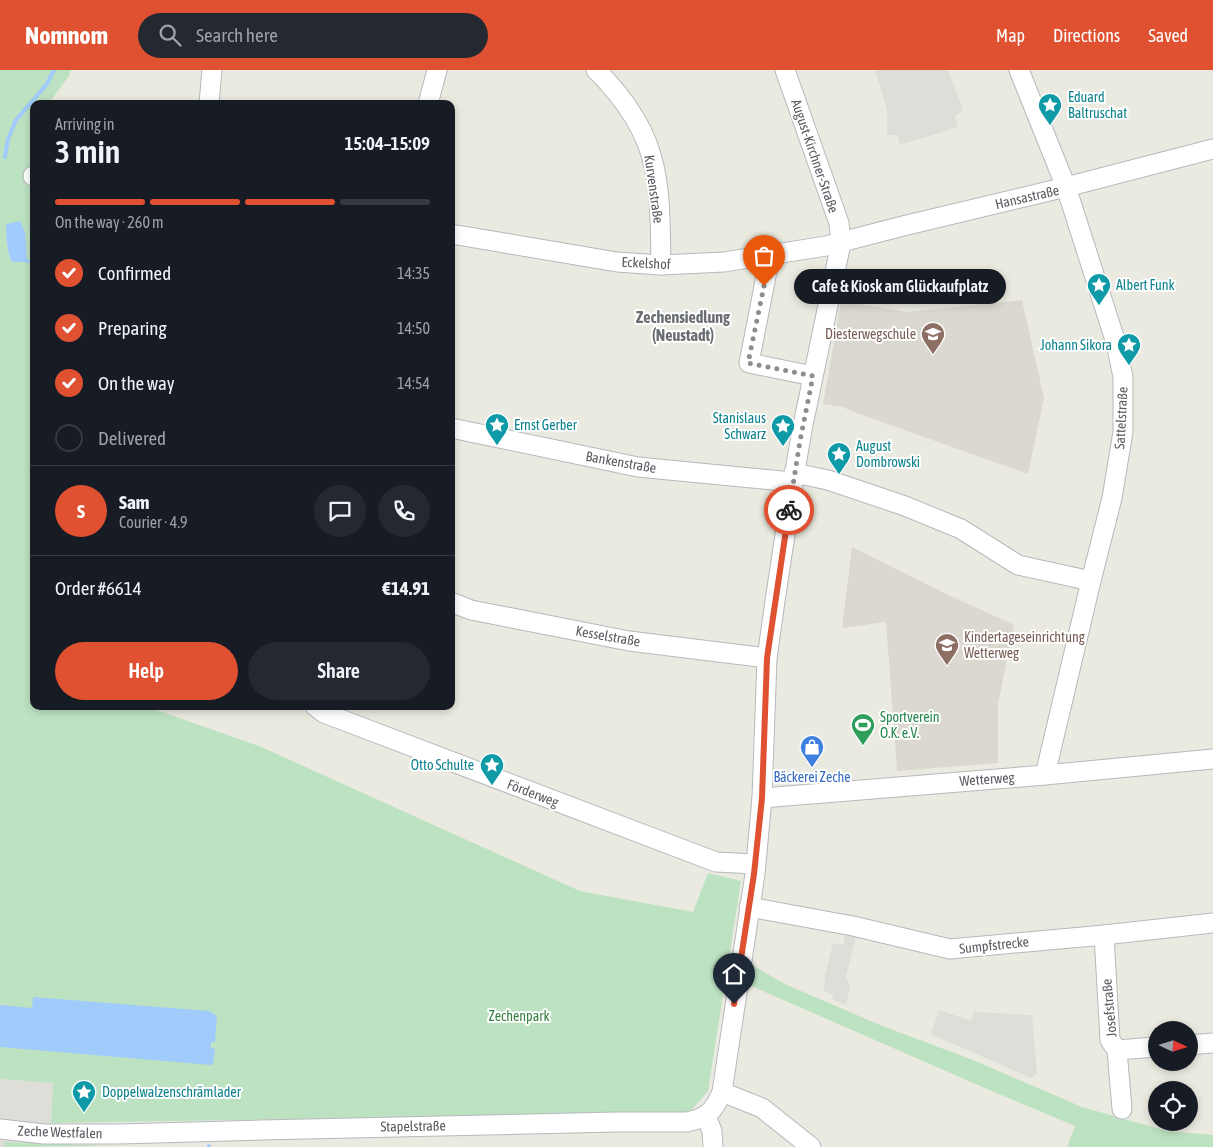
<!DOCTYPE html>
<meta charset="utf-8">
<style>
body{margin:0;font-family:"Asap Condensed",sans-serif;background:#242831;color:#f1f3f6;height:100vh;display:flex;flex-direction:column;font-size:19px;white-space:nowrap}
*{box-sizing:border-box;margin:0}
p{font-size:16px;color:#9ea1a6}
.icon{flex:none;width:28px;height:28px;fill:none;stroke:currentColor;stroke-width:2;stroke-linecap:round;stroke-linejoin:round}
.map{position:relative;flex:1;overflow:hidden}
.panel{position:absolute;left:30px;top:30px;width:425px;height:610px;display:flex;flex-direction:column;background:#171b24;border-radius:10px;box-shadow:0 2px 8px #0003}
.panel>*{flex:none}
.needle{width:32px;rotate:94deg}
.tools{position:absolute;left:1148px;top:951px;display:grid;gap:10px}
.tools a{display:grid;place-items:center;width:50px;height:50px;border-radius:50%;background:#171b24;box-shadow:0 2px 8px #0003;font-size:25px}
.pin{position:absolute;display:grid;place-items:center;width:42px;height:42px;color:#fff;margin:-51px -21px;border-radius:50% 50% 50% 0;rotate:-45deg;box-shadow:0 0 5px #0007}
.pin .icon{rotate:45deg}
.courier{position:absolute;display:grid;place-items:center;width:50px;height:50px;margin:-25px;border:4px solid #e05132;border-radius:50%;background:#fff;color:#222;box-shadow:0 1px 6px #0007}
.bubble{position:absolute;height:35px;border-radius:18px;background:#171b24;box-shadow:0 2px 8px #0003;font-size:16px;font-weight:600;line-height:35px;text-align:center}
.head em{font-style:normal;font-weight:600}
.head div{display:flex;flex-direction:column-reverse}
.head{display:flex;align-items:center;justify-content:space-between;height:85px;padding:0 25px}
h1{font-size:32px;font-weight:600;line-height:38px}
.bar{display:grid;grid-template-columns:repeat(4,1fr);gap:8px 5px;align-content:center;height:60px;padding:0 25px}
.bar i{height:6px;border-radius:4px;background:#363941}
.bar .active{background:#e05132}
.bar p{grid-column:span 4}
.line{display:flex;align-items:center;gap:12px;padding:0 25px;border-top:1px solid #363941}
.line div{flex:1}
.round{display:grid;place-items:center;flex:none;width:52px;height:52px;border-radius:26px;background:#242831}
ol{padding:0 25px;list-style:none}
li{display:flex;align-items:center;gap:15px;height:55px}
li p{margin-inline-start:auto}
li .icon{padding:5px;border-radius:50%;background:#e05132;color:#fff;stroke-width:4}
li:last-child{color:#9ea1a6}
li i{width:28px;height:28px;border:2px solid #363941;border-radius:50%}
.primary-button{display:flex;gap:10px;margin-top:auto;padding:10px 25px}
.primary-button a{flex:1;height:58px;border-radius:30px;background:#e05132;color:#fff;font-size:20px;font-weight:600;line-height:58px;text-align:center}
.primary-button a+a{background:#242831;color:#f1f3f6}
header{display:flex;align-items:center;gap:30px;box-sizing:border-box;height:70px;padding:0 25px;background:#e05132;color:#fff}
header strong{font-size:24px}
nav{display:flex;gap:28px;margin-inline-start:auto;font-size:18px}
.search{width:350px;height:45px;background:#242831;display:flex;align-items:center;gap:12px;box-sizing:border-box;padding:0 18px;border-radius:28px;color:#9ea1a6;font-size:19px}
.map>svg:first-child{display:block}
.industrial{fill:#dfddd8}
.education{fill:#dbd9cf}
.green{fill:#bde2c1;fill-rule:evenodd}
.water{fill:#a1cbfa}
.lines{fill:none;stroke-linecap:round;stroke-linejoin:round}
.stream{stroke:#a1cbfa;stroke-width:4}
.minor-casing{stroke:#b6b8bd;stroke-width:21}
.minor{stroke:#fff;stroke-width:19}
.done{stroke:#8c8e8d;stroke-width:5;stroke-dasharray:0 9}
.route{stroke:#e05132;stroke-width:6}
.labels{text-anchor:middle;stroke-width:4;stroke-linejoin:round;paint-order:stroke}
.culture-label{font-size:14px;fill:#0d838f;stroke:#fff;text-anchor:start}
.street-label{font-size:14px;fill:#595c61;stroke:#fff}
.education-label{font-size:14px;fill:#785e54;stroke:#fff;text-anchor:end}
.leisure-label{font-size:14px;fill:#27864d;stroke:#fff;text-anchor:start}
.shop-label{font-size:14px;fill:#366cbe;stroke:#fff}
.park-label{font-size:14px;fill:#388143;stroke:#fff}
.quarter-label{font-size:16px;font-weight:bold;fill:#6a6e73;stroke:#fff}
</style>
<header>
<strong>Nomnom</strong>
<div class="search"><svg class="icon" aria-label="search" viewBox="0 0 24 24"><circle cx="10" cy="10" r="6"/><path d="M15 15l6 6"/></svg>Search here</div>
<nav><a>Map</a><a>Directions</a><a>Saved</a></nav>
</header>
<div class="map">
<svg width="1213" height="1077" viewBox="0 0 1213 1077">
<rect width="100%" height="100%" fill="#ebeae0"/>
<g class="industrial">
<polygon points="875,0 948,0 963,40 955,47 958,57 900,75 897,65 887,65 887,39"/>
<polygon points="845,864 856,866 846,907 850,915 846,935 832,929 833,924 823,921 826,911 824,910 833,873 843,875"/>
<polygon points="939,940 972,951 973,942 1032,945 1037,1004 1031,1008 931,964"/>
<polygon points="0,1009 54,1013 49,1074 5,1072 4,1077 0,1077"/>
</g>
<g class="education">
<polygon points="1022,230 1044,328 1028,404 854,342 843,337 823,334 841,231 908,242"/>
<polygon points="852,477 951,526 1014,555 998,634 998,693 897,701 886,552 842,558"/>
</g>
<g class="green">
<path d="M0 0H71L69 6 48 34H34V54L30 60 34 96V636H145L259 676 580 821 693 842 708 803 741 811 708 1021 689 1043 51 1053 53 1013 0 1009ZM20 152 25 162 27 189 31 194 24 192H12C7 183 6 165 6 154Z"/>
<polygon points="752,895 787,915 880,955 973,990 1082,1037 1167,1061 1213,1065 1213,1077 1067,1077 1075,1056 987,1019 749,915"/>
<polygon points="4,1072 111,1076 4,1077"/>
</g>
<g class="water">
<path d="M20 151 25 162 27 188 32 194 24 192H12C7 183 6 165 6 154Z"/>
<polygon points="33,927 209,941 217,946 215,972 211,972 211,978 215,979 213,994 211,995 0,977 0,935 32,938"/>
</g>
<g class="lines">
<g class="stream">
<polyline points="5,87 8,69 16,50 47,14 54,0"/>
<polyline points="209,1077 209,1076"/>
</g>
<g class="minor-casing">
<g id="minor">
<path d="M596 0C604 7 610 15 617 23 629 38 640 55 647 73 662 111 660 155 661 195"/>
<polyline points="1019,0 1066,117 1116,273 1123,307 1123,362 1112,428 1091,511 1045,705"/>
<polyline points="209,34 212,0"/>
<polyline points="428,34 437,0"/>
<polyline points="33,106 34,106"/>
<polyline points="451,164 617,192 661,195 724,192 826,176 903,156 1066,117 1213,79"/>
<polyline points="768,185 768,196 749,293 813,306"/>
<polyline points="451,358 638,397 793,412"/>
<polyline points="794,403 828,410 905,436 961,459 1018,495 1091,511"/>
<polyline points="451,532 471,540 629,571 767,588"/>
<polyline points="315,636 324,643 716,792 755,794"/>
<polyline points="762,728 1045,705 1213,689"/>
<polyline points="749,837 853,856 950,879 1104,865 1213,853"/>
<polyline points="1104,865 1110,970 1117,980 1122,1039"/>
<polyline points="1189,975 1213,973"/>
<polyline points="1117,980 1156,977"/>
<polyline points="722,1022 762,1038 811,1077"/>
<polyline points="706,1046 712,1061 713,1077"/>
<path d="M0 1059 44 1064H119L261 1060 617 1052H687C707 1048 714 1041 722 1022L755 804 762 728 767 588 775 531 793 412 803 355 841 173 839 153 785 0"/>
</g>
</g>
<use href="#minor" class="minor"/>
</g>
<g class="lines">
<polyline class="done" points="764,216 748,293 813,306 800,371 789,440"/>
<polyline class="route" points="734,934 754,804 762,728 767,588 789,440"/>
</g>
<defs>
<g id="sight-pin" transform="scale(1.25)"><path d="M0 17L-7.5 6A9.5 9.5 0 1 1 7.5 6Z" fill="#0f9aa8" stroke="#fff"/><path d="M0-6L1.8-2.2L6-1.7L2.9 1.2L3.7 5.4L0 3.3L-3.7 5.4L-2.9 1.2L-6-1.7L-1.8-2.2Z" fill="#fff"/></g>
<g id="school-pin" transform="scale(1.25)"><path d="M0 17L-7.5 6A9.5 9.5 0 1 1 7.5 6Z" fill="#8d6e63" stroke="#fff"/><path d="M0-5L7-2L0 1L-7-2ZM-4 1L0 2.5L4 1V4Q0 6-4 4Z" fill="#fff"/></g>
<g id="stadium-pin" transform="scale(1.25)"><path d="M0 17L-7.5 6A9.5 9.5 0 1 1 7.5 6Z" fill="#2e9e5b" stroke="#fff"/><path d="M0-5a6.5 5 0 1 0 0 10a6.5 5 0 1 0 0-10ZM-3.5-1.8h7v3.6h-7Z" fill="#fff"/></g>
<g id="shop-pin" transform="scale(1.25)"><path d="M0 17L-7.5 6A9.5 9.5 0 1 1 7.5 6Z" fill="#3f7fe0" stroke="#fff"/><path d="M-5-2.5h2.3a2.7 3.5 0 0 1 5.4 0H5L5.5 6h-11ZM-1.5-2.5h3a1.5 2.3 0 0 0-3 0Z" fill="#fff"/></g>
</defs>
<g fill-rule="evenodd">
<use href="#sight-pin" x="1050" y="35"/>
<use href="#sight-pin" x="1099" y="215"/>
<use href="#school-pin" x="933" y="264"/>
<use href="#sight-pin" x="1129" y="275"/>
<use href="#sight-pin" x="497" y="355"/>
<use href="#sight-pin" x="783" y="356"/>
<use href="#sight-pin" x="839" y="384"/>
<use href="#school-pin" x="947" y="575"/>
<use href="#stadium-pin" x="863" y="655"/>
<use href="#shop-pin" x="812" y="677"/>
<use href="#sight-pin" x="492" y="695"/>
<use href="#sight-pin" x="84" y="1022"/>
</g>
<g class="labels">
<g class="culture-label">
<text x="1068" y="32">Eduard<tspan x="1068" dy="16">Baltruschat</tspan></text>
<text x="1116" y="220">Albert Funk</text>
<text x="1112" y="280" text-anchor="end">Johann Sikora</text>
<text x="766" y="353" text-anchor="end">Stanislaus<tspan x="766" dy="16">Schwarz</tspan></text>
<text x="514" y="360">Ernst Gerber</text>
<text x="856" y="381">August<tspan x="856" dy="16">Dombrowski</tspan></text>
<text x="474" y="700" text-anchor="end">Otto Schulte</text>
<text x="102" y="1027">Doppelwalzenschrämlader</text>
</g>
<g class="street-label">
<text transform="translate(815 86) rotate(71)" y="5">August-Kirchner-Straße</text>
<text transform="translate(654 119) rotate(82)" y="5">Kurvenstraße</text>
<text transform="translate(1027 127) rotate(-13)" y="5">Hansastraße</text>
<text transform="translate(646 193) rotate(3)" y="5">Eckelshof</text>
<text transform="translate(1121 348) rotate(-87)" y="5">Sattelstraße</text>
<text transform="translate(621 392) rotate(10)" y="5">Bankenstraße</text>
<text transform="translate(608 566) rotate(10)" y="5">Kesselstraße</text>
<text transform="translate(987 709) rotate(-4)" y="5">Wetterweg</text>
<text transform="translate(533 723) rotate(21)" y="5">Förderweg</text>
<text transform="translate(994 875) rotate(-6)" y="5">Sumpfstrecke</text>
<text transform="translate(1109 938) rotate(-95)" y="5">Josefstraße</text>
<text transform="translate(413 1056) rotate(-1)" y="5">Stapelstraße</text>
<text transform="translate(60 1062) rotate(2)" y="5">Zeche Westfalen</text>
</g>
<g class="education-label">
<text x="916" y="269">Diesterwegschule</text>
<text x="964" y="572" text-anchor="start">Kindertageseinrichtung<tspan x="964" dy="16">Wetterweg</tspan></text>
</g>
<g class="leisure-label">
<text x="880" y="652">Sportverein<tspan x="880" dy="16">O.K. e.V.</tspan></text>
</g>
<g class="shop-label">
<text x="812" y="712">Bäckerei Zeche</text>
</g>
<g class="park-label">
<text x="519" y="951">Zechenpark</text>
</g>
<g class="quarter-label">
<text x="683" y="253">Zechensiedlung<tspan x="683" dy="18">(Neustadt)</tspan></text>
</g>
</g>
</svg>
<div class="tools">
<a><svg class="needle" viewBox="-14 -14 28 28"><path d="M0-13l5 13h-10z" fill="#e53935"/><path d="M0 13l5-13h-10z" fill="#9ea1a6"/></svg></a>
<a><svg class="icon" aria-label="locate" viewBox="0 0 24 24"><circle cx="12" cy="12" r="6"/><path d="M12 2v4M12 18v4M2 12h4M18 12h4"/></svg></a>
</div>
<div class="pin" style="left:764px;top:216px;background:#ea580c"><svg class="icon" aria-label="bag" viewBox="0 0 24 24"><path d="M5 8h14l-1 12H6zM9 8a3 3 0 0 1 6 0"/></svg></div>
<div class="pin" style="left:734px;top:934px;background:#1f2937"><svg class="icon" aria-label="home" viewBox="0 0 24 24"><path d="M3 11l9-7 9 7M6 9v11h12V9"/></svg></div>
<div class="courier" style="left:789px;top:440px"><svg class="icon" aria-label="bike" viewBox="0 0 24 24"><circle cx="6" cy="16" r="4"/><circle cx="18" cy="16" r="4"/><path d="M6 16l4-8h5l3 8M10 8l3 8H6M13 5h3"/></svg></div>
<div class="bubble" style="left:794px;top:199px;width:212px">Cafe &amp; Kiosk am Glückaufplatz</div>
<section class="panel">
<div class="head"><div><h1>3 min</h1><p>Arriving in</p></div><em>15:04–15:09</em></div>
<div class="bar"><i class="active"></i><i class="active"></i><i class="active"></i><i></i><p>On the way · 260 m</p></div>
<ol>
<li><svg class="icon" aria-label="check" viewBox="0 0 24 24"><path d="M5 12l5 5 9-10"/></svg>Confirmed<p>14:35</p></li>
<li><svg class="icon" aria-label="check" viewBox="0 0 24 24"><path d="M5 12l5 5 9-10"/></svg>Preparing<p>14:50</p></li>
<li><svg class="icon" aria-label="check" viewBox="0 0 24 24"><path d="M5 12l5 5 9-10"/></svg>On the way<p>14:54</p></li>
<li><i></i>Delivered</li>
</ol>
<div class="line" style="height:90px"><b class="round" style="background:#e05132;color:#fff">S</b><div><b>Sam</b><p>Courier · 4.9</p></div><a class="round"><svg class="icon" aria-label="chat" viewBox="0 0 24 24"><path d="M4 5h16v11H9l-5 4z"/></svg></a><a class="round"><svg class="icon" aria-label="phone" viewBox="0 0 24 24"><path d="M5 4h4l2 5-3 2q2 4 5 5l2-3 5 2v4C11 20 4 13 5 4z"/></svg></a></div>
<div class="line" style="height:65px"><div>Order #6614</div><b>€14.91</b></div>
<div class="primary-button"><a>Help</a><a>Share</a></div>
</section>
</div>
